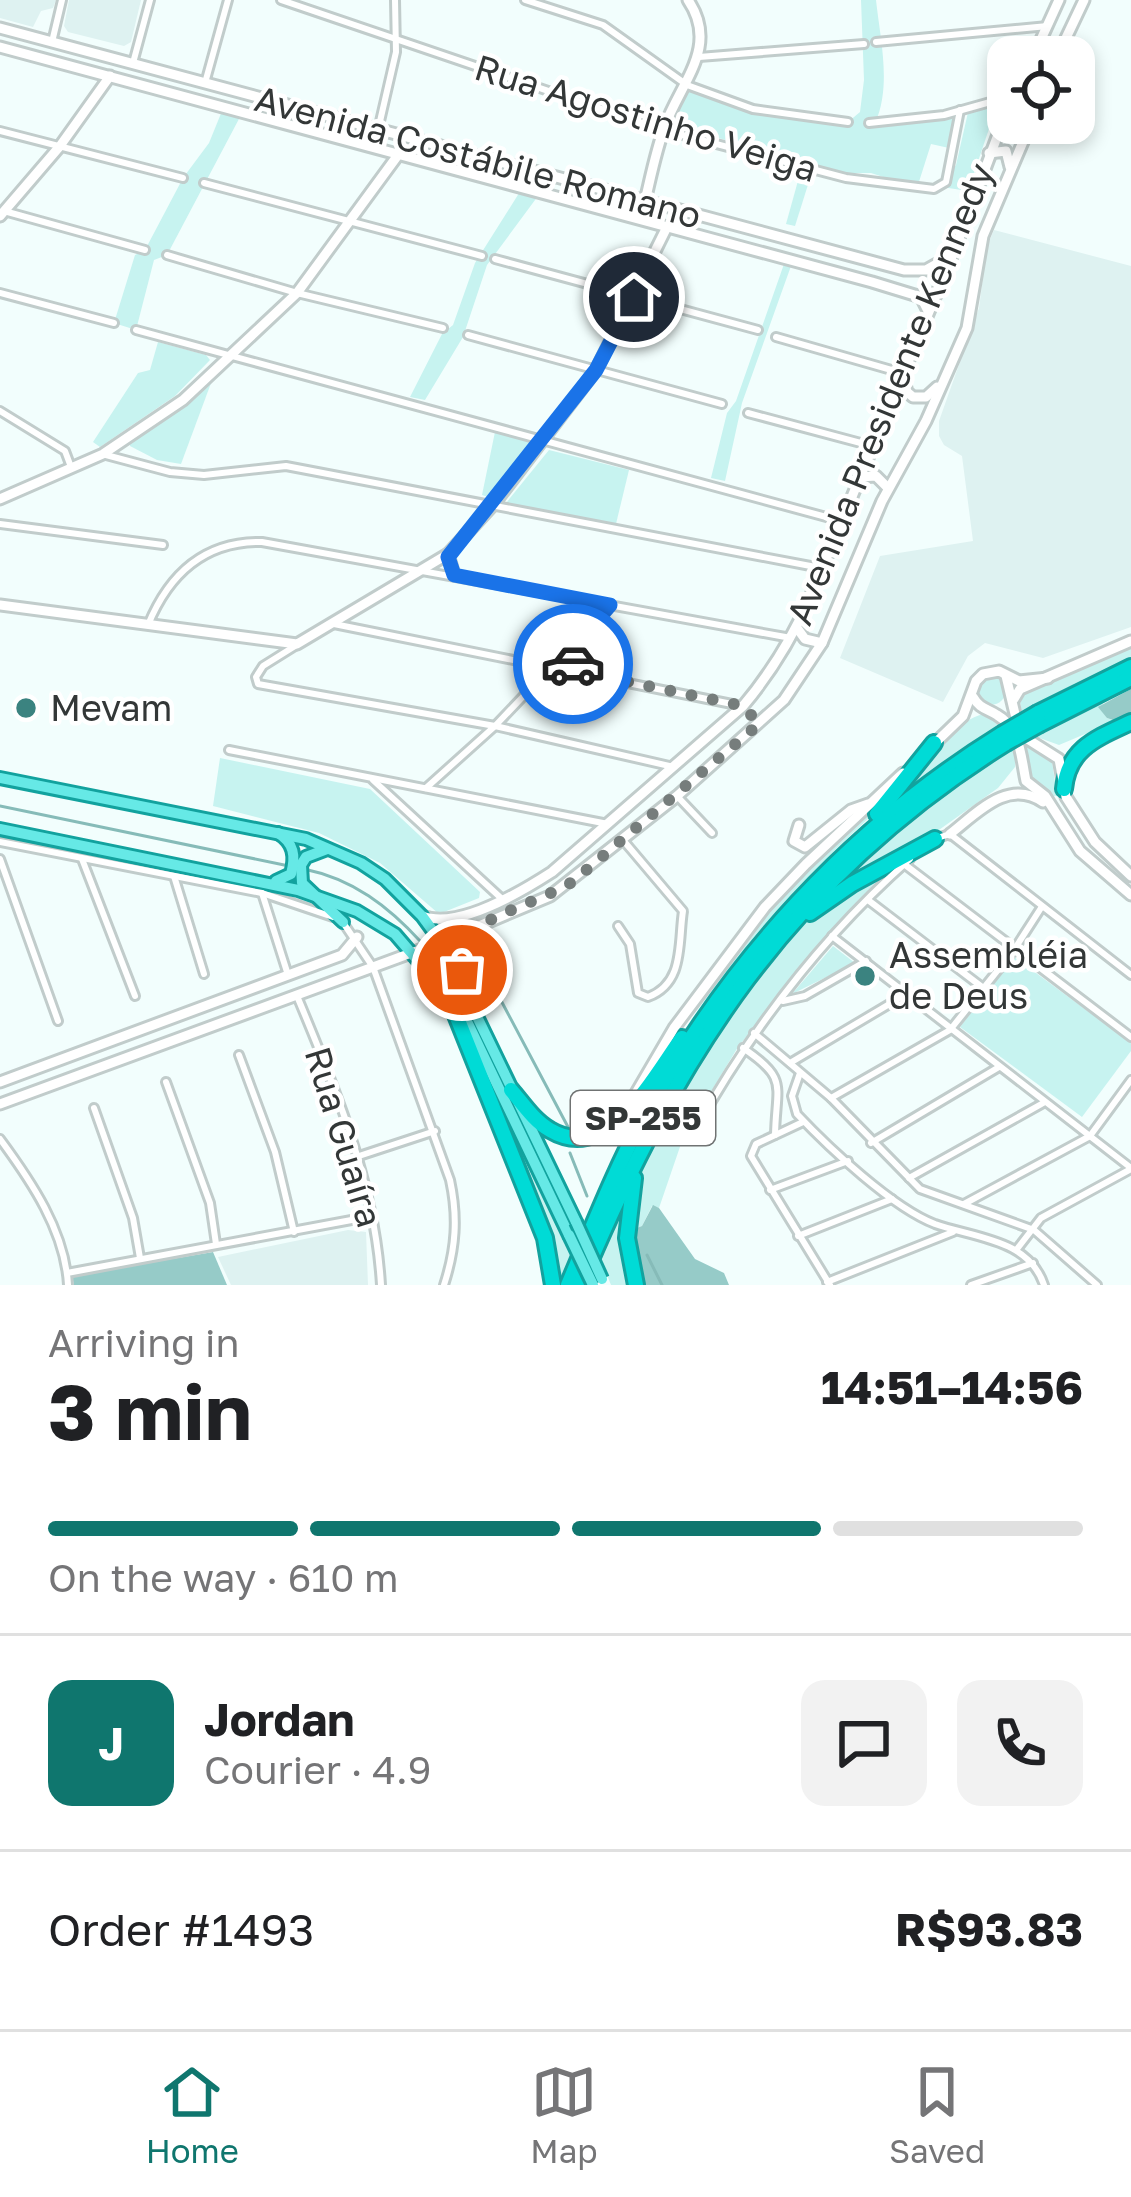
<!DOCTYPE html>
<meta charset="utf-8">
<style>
body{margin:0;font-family:"Golos Text",sans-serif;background:#f2f2f2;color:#202124;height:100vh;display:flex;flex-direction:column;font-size:45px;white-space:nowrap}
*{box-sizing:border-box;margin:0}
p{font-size:39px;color:#757577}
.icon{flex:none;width:66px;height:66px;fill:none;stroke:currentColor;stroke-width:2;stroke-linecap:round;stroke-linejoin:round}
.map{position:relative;height:1285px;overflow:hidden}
.drawer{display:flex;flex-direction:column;background:#fff;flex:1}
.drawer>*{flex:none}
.fabs{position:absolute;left:987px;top:36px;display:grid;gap:24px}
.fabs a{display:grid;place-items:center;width:108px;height:108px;border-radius:24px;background:#fff;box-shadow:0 6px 18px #0003;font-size:60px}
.pin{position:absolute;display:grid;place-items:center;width:102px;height:102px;color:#fff;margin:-51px;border:6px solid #fff;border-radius:50%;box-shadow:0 3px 12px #0007}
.courier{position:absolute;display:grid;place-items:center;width:120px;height:120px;margin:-60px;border:9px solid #1a73e8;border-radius:50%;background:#fff;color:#222;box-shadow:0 3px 15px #0007}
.headline em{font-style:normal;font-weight:700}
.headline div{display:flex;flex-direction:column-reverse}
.headline{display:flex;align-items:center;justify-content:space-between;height:204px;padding:0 48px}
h1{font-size:78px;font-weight:700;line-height:90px}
.bar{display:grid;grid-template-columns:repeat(4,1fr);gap:18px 12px;align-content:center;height:144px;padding:0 48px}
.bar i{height:15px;border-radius:9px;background:#e0e0e0}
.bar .selected{background:#0f766e}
.bar p{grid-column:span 4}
.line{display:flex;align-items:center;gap:30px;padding:0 48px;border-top:3px solid #e0e0e0}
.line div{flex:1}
.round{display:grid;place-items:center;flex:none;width:126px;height:126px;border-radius:24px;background:#f2f2f2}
.tab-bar{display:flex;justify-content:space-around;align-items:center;height:168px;border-top:3px solid #e0e0e0;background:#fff;font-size:33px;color:#757577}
.tab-bar a{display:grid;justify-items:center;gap:6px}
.tab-bar .selected{color:#0f766e}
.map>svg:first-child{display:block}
.built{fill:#def2f1}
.green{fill:#c7f3f0}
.forest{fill:#96cbc8}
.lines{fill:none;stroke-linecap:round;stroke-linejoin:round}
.stream{stroke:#86bbb8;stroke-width:3}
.street-casing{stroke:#c1cccb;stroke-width:12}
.secondary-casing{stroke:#c1cccb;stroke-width:15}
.primary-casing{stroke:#12a29e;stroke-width:16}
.highway-casing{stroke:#12a29e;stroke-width:20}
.street{stroke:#fff;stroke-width:6}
.secondary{stroke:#fff;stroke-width:9}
.primary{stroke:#66e9e6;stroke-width:10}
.highway{stroke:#00dbd6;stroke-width:14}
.primary-bridge-casing{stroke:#12a29e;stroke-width:16;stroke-linecap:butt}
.highway-bridge-casing{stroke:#12a29e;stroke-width:20;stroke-linecap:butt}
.primary-bridge{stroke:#66e9e6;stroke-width:10}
.highway-bridge{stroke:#00dbd6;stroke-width:14}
.done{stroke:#767d7c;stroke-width:12;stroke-dasharray:0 21.6}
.route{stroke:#1a73e8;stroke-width:15}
.poi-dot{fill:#3b8380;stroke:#fff;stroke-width:4.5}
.labels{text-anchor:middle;stroke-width:9;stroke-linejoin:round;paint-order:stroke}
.shield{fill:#fff;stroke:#707373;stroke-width:3}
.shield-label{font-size:33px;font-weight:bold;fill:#333737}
.street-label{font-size:36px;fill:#333737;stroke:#fff}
.poi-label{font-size:36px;fill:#333737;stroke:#fff;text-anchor:start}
</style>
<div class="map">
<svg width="1131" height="1285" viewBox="0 0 1131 1285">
<rect width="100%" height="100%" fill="#f2fefd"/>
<g class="built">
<polygon points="0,0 56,0 53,8 41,11 33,27 0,18"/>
<polygon points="69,0 141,0 131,42 124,46 68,32 64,26"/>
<polygon points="994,230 1131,266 1131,627 1043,658 985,643 968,656 943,702 840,658 880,556 973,541 962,456 944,445 939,436 939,421 979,308 987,246"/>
<polygon points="348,1230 366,1232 368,1285 231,1285 218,1257"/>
</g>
<g class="green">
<path d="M861 0H876C880 38 892 86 875 123L947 115 955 121 949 148 931 144 917 188 871 173H827L691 129 674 119 672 115 691 89 747 107 848 122 860 112 864 80Z"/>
<polygon points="999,99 1003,103 992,120 968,191 942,187 956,165 969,108"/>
<polygon points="222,111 240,117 167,255 154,260 136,330 114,323 135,255 145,250 183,178 209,143"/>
<polygon points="801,170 812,172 795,226 786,224"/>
<polygon points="521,190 538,196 487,265 463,337 425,400 410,397 442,334 453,325 475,263"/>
<polygon points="784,264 791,266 742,403 725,481 711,478 727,413 736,401"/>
<polygon points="158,342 206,355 210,360 175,396 100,447 93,442 138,373 150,370"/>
<polygon points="214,375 181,464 157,460 130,446 130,436"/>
<polygon points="496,427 529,435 531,448 491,498 482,495"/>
<polygon points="549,450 629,470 615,528 502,508"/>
<polygon points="1131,647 1131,659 1022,712 1020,703 1025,694"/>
<circle cx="991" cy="690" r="15"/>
<polygon points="1131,686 1131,689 1102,702 1107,718 1116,721 1059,745 1034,736"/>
<path d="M983 714 1005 723 895 797C919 769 946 725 983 714Z"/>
<polygon points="1026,744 1052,762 1057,795 1051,798 1030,781 1023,746"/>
<polygon points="1016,746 1015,767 998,788 936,832 825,897 916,813"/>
<polygon points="220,758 370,789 480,892 479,898 439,914 380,863 319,833 213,806"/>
<polygon points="903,775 871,816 836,849 733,965 666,1049 779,898"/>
<polygon points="907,859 829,935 738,1047 683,1138 659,1208 652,1206 642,1226 629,1231 642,1162 696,1061 733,1009 807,919 832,901"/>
<polygon points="833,946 855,963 792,994"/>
<polygon points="1013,956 1131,1043 1131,1051 1082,1117 960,1027"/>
<polygon points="480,1056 574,1259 560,1285 557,1285"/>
<polygon points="627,1188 634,1285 611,1285 599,1255"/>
</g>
<g class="forest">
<polygon points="1131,689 1131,715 1116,721 1107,718 1098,707"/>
<polygon points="653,1205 659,1208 695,1259 724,1273 729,1285 639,1285 629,1231 642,1226"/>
<polygon points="213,1252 227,1285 74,1285 72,1276"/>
</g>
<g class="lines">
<g class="stream">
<polyline points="0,806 289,866"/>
<path d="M304 869C353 879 388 906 421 942"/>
<polyline points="473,967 496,991 568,1127"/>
<polyline points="570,1153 587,1196"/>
<polyline points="647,1255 662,1285"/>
</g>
<g class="street-casing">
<g id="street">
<polyline points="281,0 663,130 846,178 934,189 946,182 960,110"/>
<polyline points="525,0 603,25 687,85 753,109 848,122"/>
<polyline points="52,42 62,0"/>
<polyline points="876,42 1048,26"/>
<polyline points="699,57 864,44"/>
<polyline points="133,63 150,0"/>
<polyline points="205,83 228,0"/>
<polyline points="869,123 944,115 1008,97"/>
<polyline points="378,130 396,52 395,0"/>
<polyline points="0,131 183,178"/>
<polyline points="204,183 482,256"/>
<polyline points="4,211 145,250"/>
<polyline points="167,255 297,293 443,328"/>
<polyline points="495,259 758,330"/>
<polyline points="0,293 114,323"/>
<polyline points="136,330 841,521"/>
<polyline points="468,335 722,404"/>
<polyline points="776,337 902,373"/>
<polyline points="0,411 65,451 71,467"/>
<polyline points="748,413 872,446"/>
<polyline points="106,455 170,472 204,475 286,466 821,568"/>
<polyline points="0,524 163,545"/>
<polyline points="334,624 742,706"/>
<path d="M148 625C169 574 205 541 262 542L791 638"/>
<polyline points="295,646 263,666 256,677 258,684 495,726 674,767"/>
<polyline points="229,750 608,824"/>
<polyline points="373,780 502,899"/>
<polyline points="426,788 495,726 610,605"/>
<polyline points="677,796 712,833"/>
<polyline points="934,839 950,834 1131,975"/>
<polyline points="0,842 262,893 333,917"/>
<polyline points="0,859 58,1021"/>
<polyline points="82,859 135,996"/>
<polyline points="904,864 1131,1037"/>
<polyline points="174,876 204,974"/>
<polyline points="262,893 288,975"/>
<polyline points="868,900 982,987"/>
<path d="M344 924 373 967 450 1180C458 1217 456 1248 444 1285"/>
<path d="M618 926 630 944 638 993 648 997C685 983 678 943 683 911L623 840"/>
<polyline points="832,936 1131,1168"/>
<path d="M297 996C336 1089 375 1183 381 1285"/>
<polyline points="783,1001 805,996 866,961"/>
<polyline points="754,1033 831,1098 920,1189 1034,1230 1097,1285"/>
<path d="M743 1048C789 1079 776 1085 775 1135"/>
<polyline points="239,1055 275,1152 294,1232"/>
<polyline points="790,1063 908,993"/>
<path d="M800 1073 792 1096 797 1114C829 1148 893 1208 935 1224 975 1238 1029 1239 1044 1285"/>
<polyline points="166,1082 210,1203 216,1244"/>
<polyline points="831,1098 950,1030 1014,950 1041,908"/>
<polyline points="94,1108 133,1218 140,1258"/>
<polyline points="803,1122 756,1144 751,1156 830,1285"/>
<path d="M697 1127C753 1027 824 935 910 859"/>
<path d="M0 1139C31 1181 65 1231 68 1285"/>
<polyline points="871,1143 999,1067"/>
<polyline points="359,1156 435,1131"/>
<polyline points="909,1178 1045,1102"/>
<polyline points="770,1190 848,1161"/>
<polyline points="964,1204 1090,1136 1131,1080"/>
<polyline points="798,1236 892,1199"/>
<polyline points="1017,1249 1041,1218 1131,1169"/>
<polyline points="67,1273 373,1216"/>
<polyline points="827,1282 953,1232"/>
<polyline points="971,1285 1033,1263"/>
</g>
</g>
<g class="secondary-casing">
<g id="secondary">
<polyline points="0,28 904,270 926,270 949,257"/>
<polyline points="0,47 872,282 921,297 928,311"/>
<polyline points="1033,57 1059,0"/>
<polyline points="1057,57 1084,0"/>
<polyline points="989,153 1006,151 1010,167"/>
<path d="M645 201C651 176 656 150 665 126 680 83 720 47 688 0"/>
<polyline points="0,216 60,146 110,76"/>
<polyline points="902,373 907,392 913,397 926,397 937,387"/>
<polyline points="860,477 876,476 888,488"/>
<polyline points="0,499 103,454 183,400 297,293 398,155"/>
<polyline points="448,554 454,575"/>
<polyline points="0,605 297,644 448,554 493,505 596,370 666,229"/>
<polyline points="797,628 805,639 822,643"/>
<polyline points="1006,676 1015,714 1029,740 1059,759 1066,797 1095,842 1131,876"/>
<path d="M973 697C980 709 986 708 997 715 1021 729 1021 758 1026 781L1045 796 1080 851 1131 895"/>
<polyline points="1014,699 1020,689 1131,641"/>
<polyline points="933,745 963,716 976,681 983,674 999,671 1019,681 1048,678"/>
<polyline points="799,825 794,841 805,847 851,810 868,804"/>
<path d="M950 834C977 813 1008 778 1043 802"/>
<path d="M422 916C458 930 521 892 552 872L743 706C770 674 792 638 809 600L953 254 1008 108"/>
<polyline points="0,1082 342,955 357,937"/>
<polyline points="0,1104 441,942 550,896 677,796 784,700 822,643 882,501 926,421 967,328 983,236 1031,123"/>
<polyline points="629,1105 674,1028 765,907 806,864 903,773"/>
</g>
</g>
<g class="primary-casing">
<g id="primary">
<polyline points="0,778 306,839 361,863 385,879 422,916 441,942 576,1222"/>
<polyline points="0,829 298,890 357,911 395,934 463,1013 569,1235"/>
<polyline points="327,849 306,857 301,865 302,883 343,922"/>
<path d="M276 881 291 874C296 856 294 843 278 833"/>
<polyline points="463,978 461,948 473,929"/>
</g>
</g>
<g class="highway-casing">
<g id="highway">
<polyline points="1038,713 1131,667"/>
<polyline points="1040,724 1131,678"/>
<path d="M1064 789C1068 748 1097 738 1131 722"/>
<polyline points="877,814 934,743"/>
<polyline points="810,913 852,884 935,839"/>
<polyline points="448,995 545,1238 553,1285"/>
<path d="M511 1090C523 1104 534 1121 550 1130 609 1165 654 1076 682 1038"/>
<polyline points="634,1178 627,1238 636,1285"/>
<path d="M568 1285C592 1229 614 1172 643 1118 729 961 850 828 1002 734"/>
<path d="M580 1285C676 1055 789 878 1006 743"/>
</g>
</g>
<use href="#street" class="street"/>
<use href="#secondary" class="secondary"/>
<use href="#primary" class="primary"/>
<use href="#highway" class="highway"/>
<g class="primary-bridge-casing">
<g id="primary-bridge">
<polyline points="576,1222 602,1279"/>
<polyline points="569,1235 593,1285"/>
</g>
</g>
<g class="highway-bridge-casing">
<g id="highway-bridge">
<polyline points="1002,734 1038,713"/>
<polyline points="1006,743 1040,724"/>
</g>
</g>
<use href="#primary-bridge" class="primary-bridge"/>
<use href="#highway-bridge" class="highway-bridge"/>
</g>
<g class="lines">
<path class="done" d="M462 970C460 957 460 945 469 934 483 918 547 898 572 882L759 724 743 706 577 671 573 664"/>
<polyline class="route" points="573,664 571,650 610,605 454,575 448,557 596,370 634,297"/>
</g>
<g class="poi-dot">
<circle cx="26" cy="708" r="12"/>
<circle cx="865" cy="976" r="12"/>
</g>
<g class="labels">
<rect class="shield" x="571" y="1091" width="144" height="54" rx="9"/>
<g class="shield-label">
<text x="643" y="1130">SP-255</text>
</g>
<g class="street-label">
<text transform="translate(646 118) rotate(17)" y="13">Rua Agostinho Veiga</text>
<text transform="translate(478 157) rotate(15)" y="13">Avenida Costábile Romano</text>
<text transform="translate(890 394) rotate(-68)" y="13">Avenida Presidente Kennedy</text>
<text transform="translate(344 1137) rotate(73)" y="13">Rua Guaíra</text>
</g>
<g class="poi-label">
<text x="50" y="721">Mevam</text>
<text x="889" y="968">Assembléia<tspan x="889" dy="41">de Deus</tspan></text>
</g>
</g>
</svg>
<div class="fabs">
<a><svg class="icon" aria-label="locate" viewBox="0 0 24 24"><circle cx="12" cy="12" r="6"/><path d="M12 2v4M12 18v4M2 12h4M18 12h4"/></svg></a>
</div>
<div class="pin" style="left:462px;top:970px;background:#ea580c"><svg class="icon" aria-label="bag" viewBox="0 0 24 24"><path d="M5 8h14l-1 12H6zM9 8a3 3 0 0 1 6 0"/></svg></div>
<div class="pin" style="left:634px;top:297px;background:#1f2937"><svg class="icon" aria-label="home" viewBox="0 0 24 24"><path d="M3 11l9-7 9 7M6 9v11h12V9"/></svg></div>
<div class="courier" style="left:573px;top:664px"><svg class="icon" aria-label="car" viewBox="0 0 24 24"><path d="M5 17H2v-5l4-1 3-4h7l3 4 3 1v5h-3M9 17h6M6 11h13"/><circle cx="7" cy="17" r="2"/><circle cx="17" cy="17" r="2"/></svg></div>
</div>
<section class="drawer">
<div class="headline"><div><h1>3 min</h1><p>Arriving in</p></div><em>14:51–14:56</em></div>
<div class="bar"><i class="selected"></i><i class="selected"></i><i class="selected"></i><i></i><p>On the way · 610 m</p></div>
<div class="line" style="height:216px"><b class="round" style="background:#0f766e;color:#fff">J</b><div><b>Jordan</b><p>Courier · 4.9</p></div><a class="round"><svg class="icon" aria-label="chat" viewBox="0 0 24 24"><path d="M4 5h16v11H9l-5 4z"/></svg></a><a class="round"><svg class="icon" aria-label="phone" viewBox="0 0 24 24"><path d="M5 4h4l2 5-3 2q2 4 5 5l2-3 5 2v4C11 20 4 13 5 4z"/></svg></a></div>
<div class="line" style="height:156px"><div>Order #1493</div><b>R$93.83</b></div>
</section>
<nav class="tab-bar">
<a class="selected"><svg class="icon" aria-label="home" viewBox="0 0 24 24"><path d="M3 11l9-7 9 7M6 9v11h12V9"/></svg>Home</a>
<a><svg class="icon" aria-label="map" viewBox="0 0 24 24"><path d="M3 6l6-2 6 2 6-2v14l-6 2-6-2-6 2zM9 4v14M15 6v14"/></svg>Map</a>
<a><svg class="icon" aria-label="saved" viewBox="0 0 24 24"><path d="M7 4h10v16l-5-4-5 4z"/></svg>Saved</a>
</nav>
